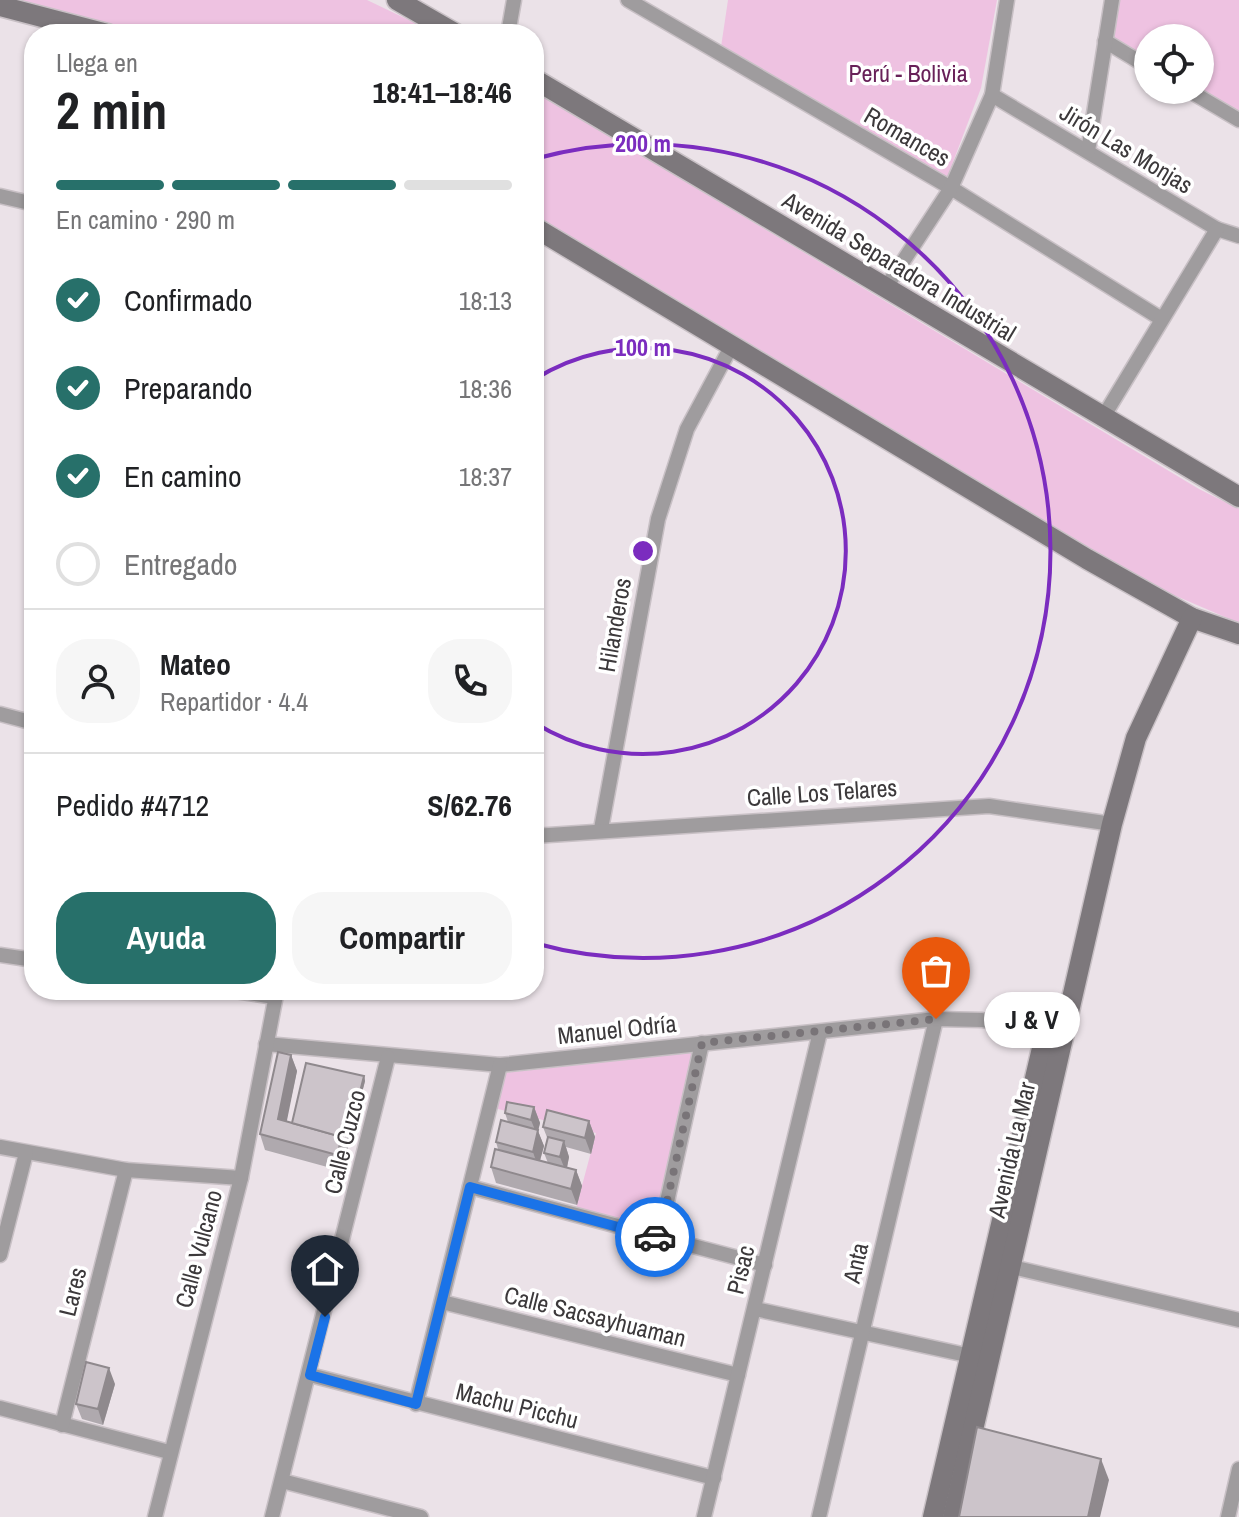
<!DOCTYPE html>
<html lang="es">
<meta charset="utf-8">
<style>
body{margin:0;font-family:"Archivo Narrow",sans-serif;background:#f6f6f6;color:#202124;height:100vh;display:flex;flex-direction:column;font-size:30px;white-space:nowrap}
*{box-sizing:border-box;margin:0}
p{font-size:26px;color:#757577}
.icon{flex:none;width:44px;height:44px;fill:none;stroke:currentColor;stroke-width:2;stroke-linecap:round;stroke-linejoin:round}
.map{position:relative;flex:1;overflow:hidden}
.sheet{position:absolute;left:24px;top:24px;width:520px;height:976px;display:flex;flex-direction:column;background:#fff;border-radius:32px;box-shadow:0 2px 6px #0004}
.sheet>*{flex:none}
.tools{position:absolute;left:1134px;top:24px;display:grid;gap:16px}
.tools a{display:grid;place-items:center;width:80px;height:80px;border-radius:50%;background:#fff;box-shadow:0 2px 6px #0004;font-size:40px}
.pin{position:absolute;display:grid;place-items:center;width:68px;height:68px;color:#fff;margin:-82px -34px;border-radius:50% 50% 50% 0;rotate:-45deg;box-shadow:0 0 8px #0007}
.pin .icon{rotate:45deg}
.courier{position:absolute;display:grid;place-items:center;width:80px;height:80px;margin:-40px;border:6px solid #1a73e8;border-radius:50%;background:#fff;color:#222;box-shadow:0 2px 10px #0007}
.bubble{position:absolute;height:56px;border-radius:28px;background:#fff;box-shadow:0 2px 6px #0004;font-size:26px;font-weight:700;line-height:56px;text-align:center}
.head em{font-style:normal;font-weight:700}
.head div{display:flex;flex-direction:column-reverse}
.head{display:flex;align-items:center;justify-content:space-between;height:136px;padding:0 32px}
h1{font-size:52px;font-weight:700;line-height:60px}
.bar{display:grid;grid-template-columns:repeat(4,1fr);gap:12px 8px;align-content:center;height:96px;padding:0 32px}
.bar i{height:10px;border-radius:6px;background:#e0e0e0}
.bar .on{background:#27706a}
.bar p{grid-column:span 4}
.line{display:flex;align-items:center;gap:20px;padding:0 32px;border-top:2px solid #e0e0e0}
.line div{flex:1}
.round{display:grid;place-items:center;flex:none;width:84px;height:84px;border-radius:32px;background:#f6f6f6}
ol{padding:0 32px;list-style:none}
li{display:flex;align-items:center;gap:24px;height:88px}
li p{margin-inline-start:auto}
li .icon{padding:8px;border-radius:50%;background:#27706a;color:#fff;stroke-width:4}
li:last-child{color:#757577}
li i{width:44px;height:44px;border:4px solid #e0e0e0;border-radius:50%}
.button{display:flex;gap:16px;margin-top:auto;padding:16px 32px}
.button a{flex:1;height:92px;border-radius:32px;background:#27706a;color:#fff;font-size:32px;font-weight:700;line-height:92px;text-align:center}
.button a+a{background:#f6f6f6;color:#202124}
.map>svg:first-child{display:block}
.green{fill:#eec2e1}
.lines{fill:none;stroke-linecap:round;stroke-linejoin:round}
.street-casing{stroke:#c8c0c5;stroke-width:17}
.secondary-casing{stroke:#c8c0c5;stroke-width:23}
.street{stroke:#9f9c9e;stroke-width:14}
.secondary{stroke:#7d787c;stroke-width:20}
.wall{fill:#afa9ae}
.shaded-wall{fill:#8f898d}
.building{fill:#ccc4ca;stroke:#8f898d;stroke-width:2}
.done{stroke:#797478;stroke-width:8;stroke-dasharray:0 14.4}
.route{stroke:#1a73e8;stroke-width:10}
.ring{fill:none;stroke:#7b2cbf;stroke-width:4}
.labels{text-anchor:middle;stroke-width:7;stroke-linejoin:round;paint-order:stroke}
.park-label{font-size:24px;fill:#682159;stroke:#fff}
.street-label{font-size:24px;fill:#3c393b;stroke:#fff}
.centre{fill:#7b2cbf;stroke:#fff;stroke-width:4}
.ring-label{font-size:24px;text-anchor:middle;font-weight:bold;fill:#7b2cbf;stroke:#fff;stroke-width:7;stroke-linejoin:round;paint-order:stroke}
</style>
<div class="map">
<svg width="1239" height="1517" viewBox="0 0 1239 1517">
<rect width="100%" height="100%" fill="#ebe2e8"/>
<g class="green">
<polygon points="13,0 367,0 438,34 151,34"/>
<polygon points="728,0 997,0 981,88 947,178 721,47"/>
<polygon points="1119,0 1239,0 1239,115 1200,90 1200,38 1148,38 1148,65 1112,45"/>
<polygon points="534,91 1199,489 1239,509 1239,623 1155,587 651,284 534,219"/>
<polygon points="696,1052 655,1233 575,1212 596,1133 494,1108 503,1073"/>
</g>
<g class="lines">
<g class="street-casing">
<g id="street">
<polyline points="628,0 951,188 1160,318"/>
<polyline points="508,34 514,0"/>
<polyline points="1105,41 1148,67"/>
<polyline points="1188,90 1239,120"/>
<polyline points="992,95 1217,229 1239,236"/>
<polyline points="1088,151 1112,0"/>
<polyline points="0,196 34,204"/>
<polyline points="885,289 951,188 992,95 1007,0"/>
<polyline points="1102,419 1217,229"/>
<polyline points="0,714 34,723"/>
<polyline points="601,829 658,519 687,429 731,347"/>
<polyline points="534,836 989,806 1112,824"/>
<polyline points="0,955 34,960"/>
<polyline points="229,990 275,997"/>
<polyline points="266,1044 500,1065 936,1019 982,1020 1053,1034"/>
<polyline points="0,1147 126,1170 241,1178"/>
<polyline points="470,1187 765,1265"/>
<polyline points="659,1238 702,1043"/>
<polyline points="0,1255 26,1153"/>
<polyline points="1012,1267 1239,1320"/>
<polyline points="442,1302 738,1375"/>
<polyline points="755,1309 971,1356"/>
<polyline points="310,1375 714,1478"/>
<polyline points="416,1404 500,1065"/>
<polyline points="0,1408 169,1452"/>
<polyline points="62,1425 126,1170"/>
<polyline points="282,1481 421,1517"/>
<polyline points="155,1517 241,1178 277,990"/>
<polyline points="272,1517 388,1057"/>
<polyline points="704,1517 820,1032"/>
<polyline points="819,1517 936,1019"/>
<polyline points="1228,1517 1239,1469"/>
</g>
</g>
<g class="secondary-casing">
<g id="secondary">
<polyline points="397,0 456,34"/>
<polyline points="0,6 107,34"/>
<polyline points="534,79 1239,497"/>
<polyline points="534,227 1087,559 1192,618 1239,634"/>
<polyline points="933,1517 1046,1031"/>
<polyline points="953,1517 1112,824 1136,738 1192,618"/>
</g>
</g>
<use href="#street" class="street"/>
<use href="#secondary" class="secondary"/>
</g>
<g class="wall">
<polygon points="34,497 34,547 26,526"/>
<polygon points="291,1055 297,1071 286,1121 292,1123 364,1076 365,1081 342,1171 265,1150 260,1134"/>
<polygon points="534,1107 540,1123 538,1131 544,1146 540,1161 548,1163 544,1153 548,1140 543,1127 589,1121 595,1137 591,1154 566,1147 569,1157 567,1168 576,1170 582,1186 577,1205 496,1183 491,1167 498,1149 496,1142 508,1122 505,1113"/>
<polygon points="115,1384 103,1425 82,1419 76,1404"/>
</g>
<g class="shaded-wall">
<polygon points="291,1055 297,1071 284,1135 278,1119"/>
<polygon points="364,1076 365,1081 342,1171 337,1155 342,1137"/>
<polygon points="534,1107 540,1123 538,1131 544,1146 538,1167 533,1152 537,1135 531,1120"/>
<polygon points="589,1121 595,1137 591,1154 585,1138"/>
<polygon points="564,1141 569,1157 566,1172 560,1157"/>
<polygon points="576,1170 582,1186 577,1205 571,1189"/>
<polygon points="109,1368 115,1384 103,1425 98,1409"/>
<polygon points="1101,1459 1109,1480 1100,1517 1088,1517"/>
</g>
<g class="building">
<polygon points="34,497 34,528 26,526"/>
<polygon points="278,1052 291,1055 278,1119 342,1137 337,1155 260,1134"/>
<polygon points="306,1063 364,1076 346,1147 342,1137 292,1123"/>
<polygon points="507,1102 534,1107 531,1120 505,1113"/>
<polygon points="547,1110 589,1121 585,1138 543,1127"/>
<polygon points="501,1120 538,1130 533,1152 496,1142"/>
<polygon points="548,1137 564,1141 560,1157 544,1153"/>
<polygon points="495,1149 576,1170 571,1189 491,1167"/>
<polygon points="86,1362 109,1368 98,1409 76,1404"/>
<polygon points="977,1427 1101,1459 1088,1517 959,1517"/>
</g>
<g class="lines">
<polyline class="done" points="655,1237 659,1238 702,1043 936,1019"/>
<polyline class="route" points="325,1317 310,1375 416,1404 470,1187 655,1237"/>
</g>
<g class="ring">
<path d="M535 379A203 203 0 1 1 535 723"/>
<path d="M534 159A407 407 0 1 1 534 943"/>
</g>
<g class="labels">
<g class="park-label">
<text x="908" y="82">Perú - Bolivia</text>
</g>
<g class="street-label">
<text transform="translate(907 137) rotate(30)" y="8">Romances</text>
<text transform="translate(1126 149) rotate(31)" y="8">Jirón Las Monjas</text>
<text transform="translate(899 267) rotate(31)" y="8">Avenida Separadora Industrial</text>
<text transform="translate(615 625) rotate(-80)" y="8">Hilanderos</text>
<text transform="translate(822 793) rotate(-4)" y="8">Calle Los Telares</text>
<text transform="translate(617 1030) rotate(-6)" y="8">Manuel Odría</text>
<text transform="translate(345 1142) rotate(-76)" y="8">Calle Cuzco</text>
<text transform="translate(1012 1150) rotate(-77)" y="8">Avenida La Mar</text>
<text transform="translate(199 1249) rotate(-75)" y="8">Calle Vulcano</text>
<text transform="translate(856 1263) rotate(-77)" y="8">Anta</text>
<text transform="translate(741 1270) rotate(-76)" y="8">Pisac</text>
<text transform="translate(73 1292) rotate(-76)" y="8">Lares</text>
<text transform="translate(595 1317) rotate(14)" y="8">Calle Sacsayhuaman</text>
<text transform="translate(517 1406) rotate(14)" y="8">Machu Picchu</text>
</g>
</g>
<circle cx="643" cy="551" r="12" class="centre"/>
<g class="ring-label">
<text x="643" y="152">200 m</text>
<text x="643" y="356">100 m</text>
</g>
</svg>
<div class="tools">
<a><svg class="icon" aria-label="locate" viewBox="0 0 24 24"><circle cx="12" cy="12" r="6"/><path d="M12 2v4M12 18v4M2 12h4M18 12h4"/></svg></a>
</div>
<div class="pin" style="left:936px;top:1019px;background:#ea580c"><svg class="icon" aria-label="bag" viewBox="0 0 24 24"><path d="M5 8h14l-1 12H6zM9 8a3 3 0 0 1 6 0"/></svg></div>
<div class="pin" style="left:325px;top:1317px;background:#1f2937"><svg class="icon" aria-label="home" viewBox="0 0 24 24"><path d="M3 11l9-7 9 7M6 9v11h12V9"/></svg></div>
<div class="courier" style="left:655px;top:1237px"><svg class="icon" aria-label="car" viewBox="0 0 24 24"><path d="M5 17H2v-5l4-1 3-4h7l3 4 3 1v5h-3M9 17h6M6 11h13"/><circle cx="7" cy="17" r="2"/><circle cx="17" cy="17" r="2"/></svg></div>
<div class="bubble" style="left:984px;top:992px;width:96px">J &amp; V</div>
<section class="sheet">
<div class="head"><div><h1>2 min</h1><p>Llega en</p></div><em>18:41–18:46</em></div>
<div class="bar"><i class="on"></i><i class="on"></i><i class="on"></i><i></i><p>En camino · 290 m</p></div>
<ol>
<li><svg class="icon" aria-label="check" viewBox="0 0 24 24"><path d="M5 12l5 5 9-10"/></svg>Confirmado<p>18:13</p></li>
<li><svg class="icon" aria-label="check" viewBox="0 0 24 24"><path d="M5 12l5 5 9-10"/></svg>Preparando<p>18:36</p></li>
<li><svg class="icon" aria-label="check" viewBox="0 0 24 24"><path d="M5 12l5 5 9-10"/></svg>En camino<p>18:37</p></li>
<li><i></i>Entregado</li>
</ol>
<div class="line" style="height:144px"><a class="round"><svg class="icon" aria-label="person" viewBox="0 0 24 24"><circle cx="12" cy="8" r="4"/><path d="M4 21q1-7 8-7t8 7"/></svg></a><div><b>Mateo</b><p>Repartidor · 4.4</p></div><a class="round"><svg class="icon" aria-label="phone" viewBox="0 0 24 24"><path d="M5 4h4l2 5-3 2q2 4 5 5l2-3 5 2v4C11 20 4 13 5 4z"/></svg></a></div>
<div class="line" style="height:104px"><div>Pedido #4712</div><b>S/62.76</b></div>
<div class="button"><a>Ayuda</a><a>Compartir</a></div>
</section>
</div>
